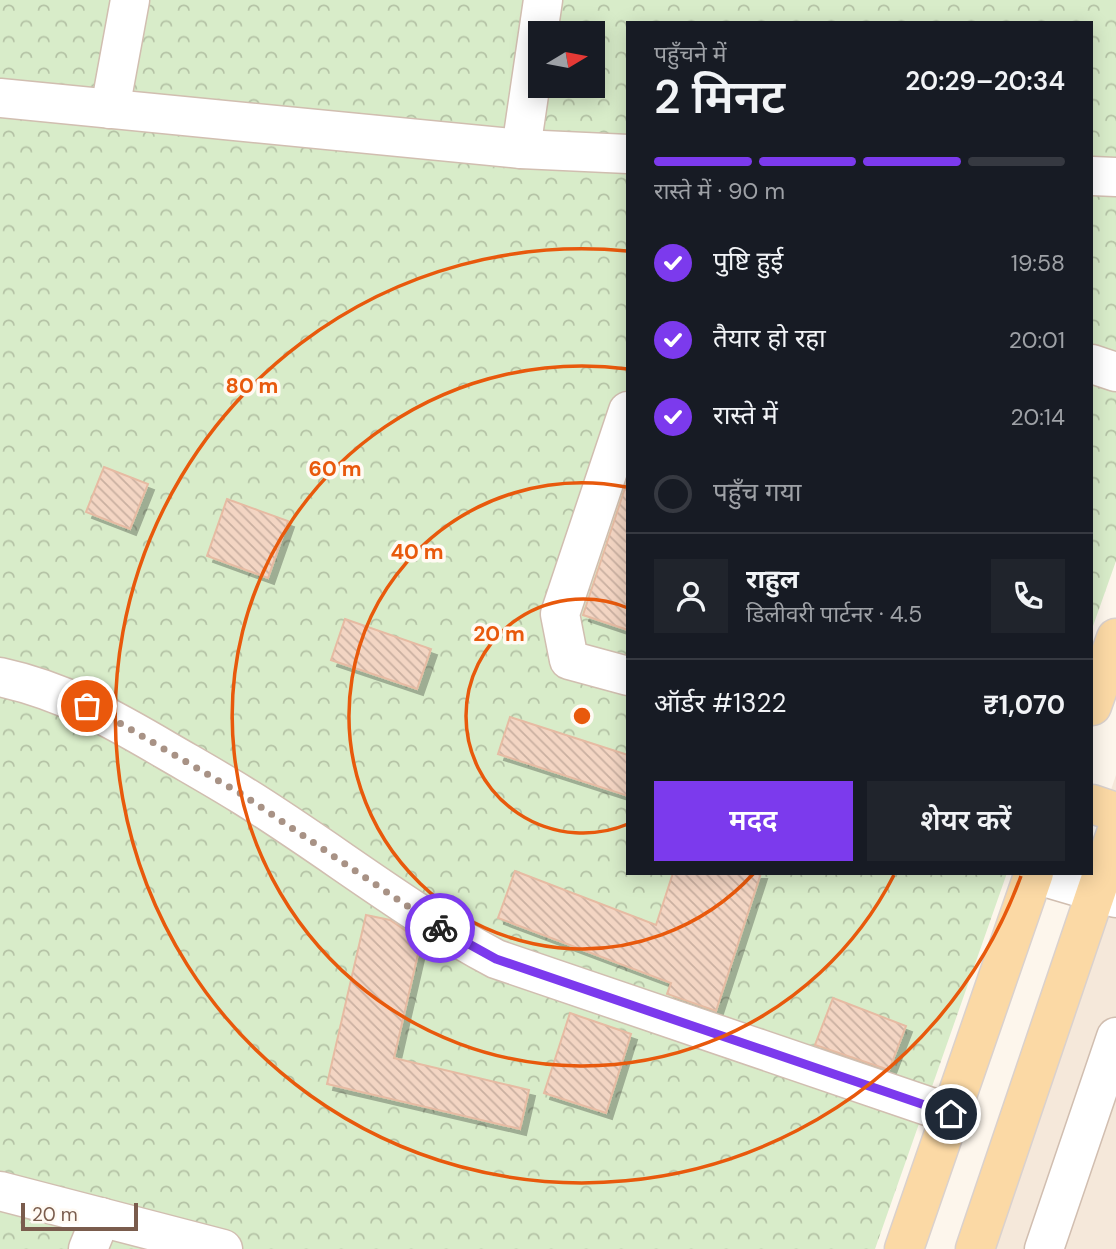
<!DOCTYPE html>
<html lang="hi">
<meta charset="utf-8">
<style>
body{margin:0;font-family:"DM Sans","Noto Sans Devanagari",sans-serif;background:#20242c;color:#f1f3f6;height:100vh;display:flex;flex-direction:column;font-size:26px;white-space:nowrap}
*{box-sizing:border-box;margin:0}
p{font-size:23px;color:#9ea1a6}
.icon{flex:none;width:38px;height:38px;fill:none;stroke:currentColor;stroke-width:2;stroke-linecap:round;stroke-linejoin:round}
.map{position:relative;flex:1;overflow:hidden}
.sheet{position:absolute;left:626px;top:21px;width:467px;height:854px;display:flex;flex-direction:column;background:#171b24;border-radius:0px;box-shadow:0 4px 18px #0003}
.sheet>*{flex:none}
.needle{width:46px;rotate:80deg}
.tools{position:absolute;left:528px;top:21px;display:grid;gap:14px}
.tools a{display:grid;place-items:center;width:77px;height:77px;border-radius:0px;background:#171b24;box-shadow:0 4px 18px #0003;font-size:35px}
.scale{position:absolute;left:21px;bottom:18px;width:117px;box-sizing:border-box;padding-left:7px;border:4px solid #7a5c4d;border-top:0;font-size:19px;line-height:24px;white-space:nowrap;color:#7a5c4d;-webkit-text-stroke:5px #fffaf3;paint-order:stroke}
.pin{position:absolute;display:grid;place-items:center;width:60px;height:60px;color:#fff;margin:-30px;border:4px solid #fff;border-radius:50%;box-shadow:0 2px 7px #0007}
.courier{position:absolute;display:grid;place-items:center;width:70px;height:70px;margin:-35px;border:5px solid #7c3aed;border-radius:50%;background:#fff;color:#222;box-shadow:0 2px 9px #0007}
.headline em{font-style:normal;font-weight:600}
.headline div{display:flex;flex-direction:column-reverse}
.headline{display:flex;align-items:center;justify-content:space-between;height:119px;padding:0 28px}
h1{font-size:46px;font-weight:600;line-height:52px}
.bar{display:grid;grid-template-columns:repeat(4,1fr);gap:10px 7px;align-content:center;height:84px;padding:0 28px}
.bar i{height:9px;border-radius:5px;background:#363941}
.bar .selected{background:#7c3aed}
.bar p{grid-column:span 4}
.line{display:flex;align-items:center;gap:18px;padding:0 28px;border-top:2px solid #363941}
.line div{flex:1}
.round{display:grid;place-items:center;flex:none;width:74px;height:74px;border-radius:0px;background:#20242c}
ol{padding:0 28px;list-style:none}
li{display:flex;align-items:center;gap:21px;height:77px}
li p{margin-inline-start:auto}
li .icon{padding:7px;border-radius:50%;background:#7c3aed;color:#fff;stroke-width:4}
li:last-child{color:#9ea1a6}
li i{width:38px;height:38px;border:4px solid #363941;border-radius:50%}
.button{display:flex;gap:14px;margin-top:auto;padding:14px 28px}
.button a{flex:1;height:80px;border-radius:0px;background:#7c3aed;color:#fff;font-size:28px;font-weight:600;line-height:80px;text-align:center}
.button a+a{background:#20242c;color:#f1f3f6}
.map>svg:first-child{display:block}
.residential{fill:#f5e8da}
.park{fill:url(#park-crowns);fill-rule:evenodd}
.building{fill:url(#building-back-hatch);stroke:#e6bba3;stroke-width:2;filter:url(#shadow)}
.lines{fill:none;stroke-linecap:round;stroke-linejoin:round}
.minor-casing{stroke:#d1beb0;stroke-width:41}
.major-casing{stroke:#dad1cd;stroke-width:41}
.minor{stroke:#fff;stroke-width:38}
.major{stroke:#fbd9a5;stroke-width:38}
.done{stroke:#a89285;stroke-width:7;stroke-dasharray:0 12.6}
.route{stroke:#7c3aed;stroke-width:9}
.ring{fill:none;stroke:#e8590c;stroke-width:3.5}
.centre{fill:#e8590c;stroke:#fffaf3;stroke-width:3.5}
.ring-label{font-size:21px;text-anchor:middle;font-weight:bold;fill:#e8590c;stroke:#fffaf3;stroke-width:7;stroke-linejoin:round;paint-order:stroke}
</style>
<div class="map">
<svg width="1116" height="1249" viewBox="0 0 1116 1249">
<defs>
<pattern id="park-crowns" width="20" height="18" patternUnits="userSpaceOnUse" patternTransform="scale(1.75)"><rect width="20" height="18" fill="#d8ecc9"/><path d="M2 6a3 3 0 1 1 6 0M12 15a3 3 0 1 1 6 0" fill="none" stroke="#b4c2a5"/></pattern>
<pattern id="building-back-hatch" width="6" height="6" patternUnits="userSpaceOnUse" patternTransform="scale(1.75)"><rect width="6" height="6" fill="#f3d5c3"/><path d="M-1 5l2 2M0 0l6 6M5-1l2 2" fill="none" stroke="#cab0a1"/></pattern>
<filter id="shadow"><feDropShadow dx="6" dy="6" stdDeviation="0" flood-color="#0004"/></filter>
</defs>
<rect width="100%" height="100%" fill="#fdf6ec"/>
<polygon class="residential" points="1116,775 1116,1249 955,1249 1083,873"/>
<path class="park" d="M0 0H1116V561L1092 629V23H628V873H1007L875 1249H0ZM541 33H593V86H541Z"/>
<g class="building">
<polygon points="104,467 148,484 130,529 86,512"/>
<polygon points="628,479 628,630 583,615"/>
<polygon points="227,499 288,521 268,578 207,556"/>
<polygon points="345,619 431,649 417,689 331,660"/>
<polygon points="510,717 628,755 628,796 498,754"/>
<polygon points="515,871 656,925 673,873 761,873 716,1011 667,994 671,983 498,918"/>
<polygon points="366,915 390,920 421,941 394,1058 529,1090 520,1129 327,1084"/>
<polygon points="833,998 906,1026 889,1070 815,1045"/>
<polygon points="570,1013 631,1034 606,1113 544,1093"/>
</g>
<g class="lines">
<g class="minor-casing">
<g id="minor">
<polyline points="0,98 521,149 628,154"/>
<polyline points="110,109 130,0"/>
<polyline points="521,149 543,0"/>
<polyline points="1092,176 1116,177"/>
<polyline points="1092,364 1116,372"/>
<polyline points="628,411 560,614 569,660 628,676"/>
<path d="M0 677C64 691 113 719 169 752 193 766 218 780 242 795 328 848 407 912 496 959L951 1114"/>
<polyline points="1034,874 1116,898"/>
<polyline points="0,1191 223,1249"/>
<polyline points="88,1249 101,1217"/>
<polyline points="1044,1249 1116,1037"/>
</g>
</g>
<g class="major-casing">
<g id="major">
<polyline points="1092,706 1116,638"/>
<polyline points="1092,804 1116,812"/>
<polyline points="904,1249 1034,873"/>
<polyline points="975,1249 1116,833"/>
</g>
</g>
<use href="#minor" class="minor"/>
<use href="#major" class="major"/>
</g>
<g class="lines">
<polyline class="done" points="87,706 111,718 243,795 440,928"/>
<polyline class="route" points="440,928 496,959 951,1114"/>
</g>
<g class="ring">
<path d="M628 824A117 117 0 1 1 628 608"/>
<path d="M754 873A233 233 0 1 1 626 487"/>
<path d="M894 875A350 350 0 1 1 628 369"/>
<path d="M1021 876A467 467 0 1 1 627 251"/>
</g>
<circle cx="582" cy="716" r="10" class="centre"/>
<g class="ring-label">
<text x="252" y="393">80 m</text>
<text x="335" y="476">60 m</text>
<text x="417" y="559">40 m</text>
<text x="499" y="641">20 m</text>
</g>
</svg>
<div class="tools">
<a><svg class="needle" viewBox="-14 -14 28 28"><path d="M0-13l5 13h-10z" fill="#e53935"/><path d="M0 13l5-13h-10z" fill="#9ea1a6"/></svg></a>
</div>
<div class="scale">20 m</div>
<div class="pin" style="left:87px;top:706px;background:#ea580c"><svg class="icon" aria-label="bag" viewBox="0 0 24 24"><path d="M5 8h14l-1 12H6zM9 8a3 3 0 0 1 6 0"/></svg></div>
<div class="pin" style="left:951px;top:1114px;background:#1f2937"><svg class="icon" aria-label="home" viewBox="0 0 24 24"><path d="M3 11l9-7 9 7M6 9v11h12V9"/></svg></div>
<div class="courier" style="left:440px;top:928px"><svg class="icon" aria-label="bike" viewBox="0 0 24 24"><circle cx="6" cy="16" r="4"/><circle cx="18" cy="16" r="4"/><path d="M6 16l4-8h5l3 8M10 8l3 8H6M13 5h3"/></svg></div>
<section class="sheet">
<div class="headline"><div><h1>2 मिनट</h1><p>पहुँचने में</p></div><em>20:29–20:34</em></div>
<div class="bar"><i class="selected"></i><i class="selected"></i><i class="selected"></i><i></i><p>रास्ते में · 90 m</p></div>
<ol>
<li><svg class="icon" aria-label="check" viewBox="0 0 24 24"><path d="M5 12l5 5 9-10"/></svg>पुष्टि हुई<p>19:58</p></li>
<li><svg class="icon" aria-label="check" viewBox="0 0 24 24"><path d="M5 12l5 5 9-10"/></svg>तैयार हो रहा<p>20:01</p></li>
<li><svg class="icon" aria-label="check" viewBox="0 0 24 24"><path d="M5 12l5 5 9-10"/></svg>रास्ते में<p>20:14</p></li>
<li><i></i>पहुँच गया</li>
</ol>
<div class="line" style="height:126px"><a class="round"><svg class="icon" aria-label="person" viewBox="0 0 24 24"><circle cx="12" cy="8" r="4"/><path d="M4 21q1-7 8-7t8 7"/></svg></a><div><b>राहुल</b><p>डिलीवरी पार्टनर · 4.5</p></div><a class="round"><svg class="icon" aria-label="phone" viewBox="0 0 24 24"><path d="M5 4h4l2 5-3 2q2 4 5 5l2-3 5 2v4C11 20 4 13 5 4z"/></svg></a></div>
<div class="line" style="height:91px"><div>ऑर्डर #1322</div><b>₹1,070</b></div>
<div class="button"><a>मदद</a><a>शेयर करें</a></div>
</section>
</div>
